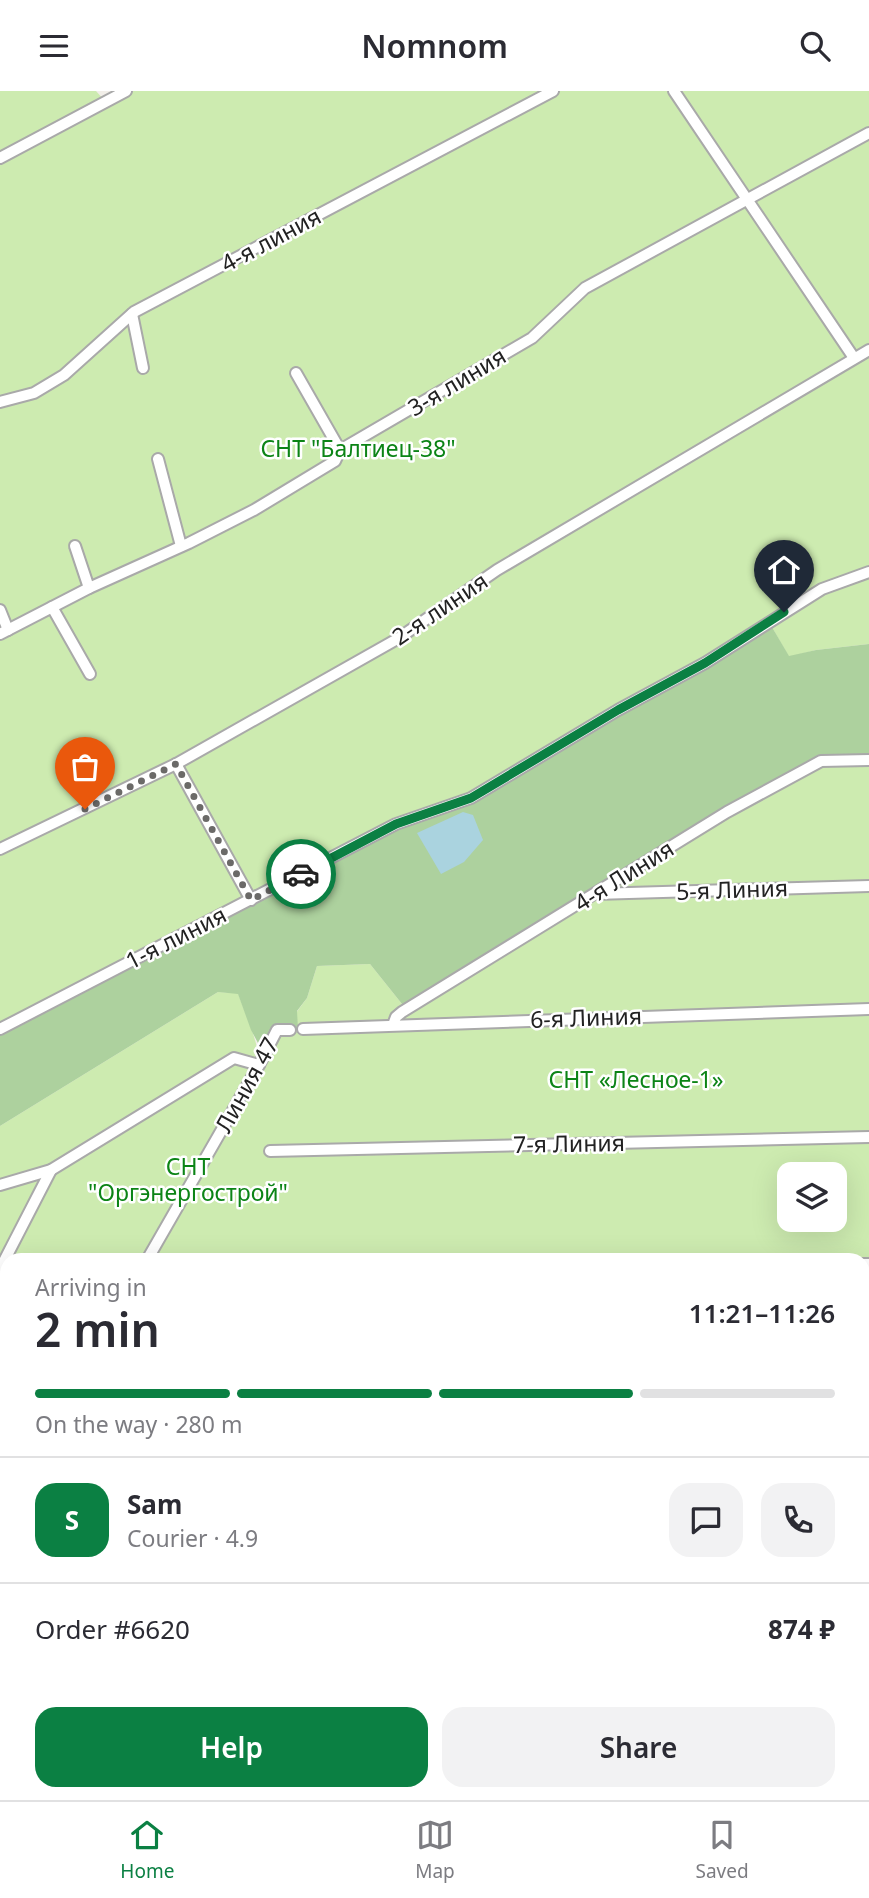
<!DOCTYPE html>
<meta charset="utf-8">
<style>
body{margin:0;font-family:"Noto Sans",sans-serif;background:#f2f2f3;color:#2b2b33;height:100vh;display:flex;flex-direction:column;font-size:26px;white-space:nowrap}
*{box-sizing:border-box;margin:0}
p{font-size:23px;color:#7c7c81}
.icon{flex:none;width:38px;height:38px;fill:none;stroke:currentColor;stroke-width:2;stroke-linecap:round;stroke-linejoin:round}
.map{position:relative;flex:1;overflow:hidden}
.side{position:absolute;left:0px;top:1162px;width:870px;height:548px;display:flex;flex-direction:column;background:#fff;border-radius:21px 21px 0 0;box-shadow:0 7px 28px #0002}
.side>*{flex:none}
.buttons{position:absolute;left:777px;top:1071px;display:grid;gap:14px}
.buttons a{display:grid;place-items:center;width:70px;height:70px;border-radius:14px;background:#fff;box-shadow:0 7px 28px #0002;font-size:35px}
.pin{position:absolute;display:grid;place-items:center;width:60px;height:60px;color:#fff;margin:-72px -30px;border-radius:50% 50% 50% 0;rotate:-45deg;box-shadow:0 0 7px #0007}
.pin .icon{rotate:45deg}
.courier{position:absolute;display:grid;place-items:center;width:70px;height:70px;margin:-35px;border:5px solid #0b8043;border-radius:50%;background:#fff;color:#222;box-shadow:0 2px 9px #0007}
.headline em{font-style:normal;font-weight:600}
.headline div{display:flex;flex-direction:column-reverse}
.headline{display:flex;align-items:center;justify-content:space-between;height:119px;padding:0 35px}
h1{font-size:46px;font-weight:600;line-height:52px}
.bar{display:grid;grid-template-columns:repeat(4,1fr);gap:10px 7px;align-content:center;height:84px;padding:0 35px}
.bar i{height:9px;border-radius:5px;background:#e1e1e2}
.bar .active{background:#0b8043}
.bar p{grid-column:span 4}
.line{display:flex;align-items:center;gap:18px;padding:0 35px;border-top:2px solid #e1e1e2}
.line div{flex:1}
.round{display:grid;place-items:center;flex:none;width:74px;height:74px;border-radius:21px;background:#f2f2f3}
.cta{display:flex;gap:14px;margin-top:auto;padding:14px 35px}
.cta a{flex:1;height:80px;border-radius:21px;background:#0b8043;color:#fff;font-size:28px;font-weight:600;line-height:80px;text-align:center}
.cta a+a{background:#f2f2f3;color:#2b2b33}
header{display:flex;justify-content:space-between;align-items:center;height:91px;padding:0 35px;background:#fff;font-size:32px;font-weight:600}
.dock{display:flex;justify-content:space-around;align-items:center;height:98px;border-top:2px solid #e1e1e2;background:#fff;font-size:19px;color:#7c7c81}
.dock a{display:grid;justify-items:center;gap:4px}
.dock .active{color:#0b8043}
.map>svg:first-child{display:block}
.grass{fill:#cdebb0;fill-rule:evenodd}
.forest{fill:#add19e}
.water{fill:#aad3df}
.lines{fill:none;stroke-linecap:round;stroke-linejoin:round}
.street-casing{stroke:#a9a9a9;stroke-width:14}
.street{stroke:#fff;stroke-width:10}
.done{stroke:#6b6a68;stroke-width:7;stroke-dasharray:0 12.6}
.route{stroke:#0b8043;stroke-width:9}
.labels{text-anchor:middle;stroke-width:5;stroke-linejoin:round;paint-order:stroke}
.street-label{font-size:23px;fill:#222;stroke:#fff}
.park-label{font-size:23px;fill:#0c8416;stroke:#fff}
</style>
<header><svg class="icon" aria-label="menu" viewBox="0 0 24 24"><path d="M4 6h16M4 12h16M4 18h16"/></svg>Nomnom<svg class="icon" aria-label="search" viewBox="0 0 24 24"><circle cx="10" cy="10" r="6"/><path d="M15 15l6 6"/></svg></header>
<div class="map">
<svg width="869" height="1709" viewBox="0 0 869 1709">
<rect width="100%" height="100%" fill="#f2efe9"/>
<g class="grass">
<polygon points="0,0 96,0 105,10 126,0 869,0 869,553 816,559 789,566 769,531 468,708 0,938"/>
<path d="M869 669V1709H0V1035L218 901 238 902C246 926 258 948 259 972L307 907 317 875 370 873 406 918 821 670ZM789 1083H835V1129H789ZM7 1169H863V1703H7Z"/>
</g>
<polygon class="forest" points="769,531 789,565 816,559 869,553 869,669 821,670 406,918 370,873 317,875 307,907 297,920 298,938 277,939 259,974 258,952 251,939 238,903 218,901 0,1035 0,938 392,736 468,708"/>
<polygon class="water" points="463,721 473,724 483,749 464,771 441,783 417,742"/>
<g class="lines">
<g class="street-casing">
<g id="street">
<polyline points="674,0 854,267"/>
<polyline points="0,67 126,0"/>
<polyline points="132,223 143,277"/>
<polyline points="296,282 340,359"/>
<polyline points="0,311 34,302 64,284 134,221 553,0"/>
<polyline points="158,368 181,455"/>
<polyline points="75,455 89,497"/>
<polyline points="52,516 90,583"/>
<polyline points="0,519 8,539"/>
<polyline points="0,543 89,497 189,452 254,419 335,370 340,359 532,247 585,197 869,42"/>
<polyline points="176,673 251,809"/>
<polyline points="0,758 176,673 399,547 497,479 869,259"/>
<polyline points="595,803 869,795"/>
<polyline points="393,934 396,926 402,921 727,721 821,670 869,669"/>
<polyline points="0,938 396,733 471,707 618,619 705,572 822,498 869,481"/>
<polyline points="303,938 869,918"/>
<polyline points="270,1060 869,1046"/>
<polyline points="0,1094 51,1079 234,967 259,974"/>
<polyline points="147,1169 259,974 277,939 290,939"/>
<polyline points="863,1173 869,1173"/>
<polyline points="0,1178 51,1079"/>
<polyline points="863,1297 869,1297"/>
<polyline points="863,1423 869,1423"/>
<polyline points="0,1436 7,1424"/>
<polyline points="863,1544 869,1544"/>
<polyline points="0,1570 7,1570"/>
<polyline points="863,1669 869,1669"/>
<polyline points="0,1695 7,1695"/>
</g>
</g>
<use href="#street" class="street"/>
</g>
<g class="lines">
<polyline class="done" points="85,718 176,673 251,809 301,783"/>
<polyline class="route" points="301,783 396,733 471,707 618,619 705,572 784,521"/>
</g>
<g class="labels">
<g class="street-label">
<text transform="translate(271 149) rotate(-28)" y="8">4-я линия</text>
<text transform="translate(457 291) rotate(-31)" y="8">3-я линия</text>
<text transform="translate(440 518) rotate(-34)" y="8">2-я линия</text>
<text transform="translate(624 785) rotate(-32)" y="8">4-я Линия</text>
<text transform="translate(732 799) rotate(-2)" y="8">5-я Линия</text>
<text transform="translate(176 847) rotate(-27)" y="8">1-я линия</text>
<text transform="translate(586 927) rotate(-2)" y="8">6-я Линия</text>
<text transform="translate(247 994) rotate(-61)" y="8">Линия 47</text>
<text transform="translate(569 1053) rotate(-1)" y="8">7-я Линия</text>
</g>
<g class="park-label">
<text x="358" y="366">СНТ "Балтиец-38"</text>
<text x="636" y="997">СНТ «Лесное-1»</text>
<text x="188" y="1084">СНТ<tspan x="188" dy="26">"Оргэнергострой"</tspan></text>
</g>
</g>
</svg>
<div class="buttons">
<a><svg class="icon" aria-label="layers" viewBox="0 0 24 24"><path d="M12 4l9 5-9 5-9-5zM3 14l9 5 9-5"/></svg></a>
</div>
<div class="pin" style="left:85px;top:718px;background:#ea580c"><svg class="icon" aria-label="bag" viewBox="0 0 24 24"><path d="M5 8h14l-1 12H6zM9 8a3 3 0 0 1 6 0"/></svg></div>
<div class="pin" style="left:784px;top:521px;background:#1f2937"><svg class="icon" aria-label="home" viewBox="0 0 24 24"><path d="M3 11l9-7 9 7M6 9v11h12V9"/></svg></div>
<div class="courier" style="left:301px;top:783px"><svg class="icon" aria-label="car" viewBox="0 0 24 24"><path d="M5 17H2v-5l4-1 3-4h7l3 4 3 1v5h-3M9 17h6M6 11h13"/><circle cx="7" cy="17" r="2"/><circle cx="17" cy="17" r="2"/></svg></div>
<section class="side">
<div class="headline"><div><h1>2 min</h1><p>Arriving in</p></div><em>11:21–11:26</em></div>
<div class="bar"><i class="active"></i><i class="active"></i><i class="active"></i><i></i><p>On the way · 280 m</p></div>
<div class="line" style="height:126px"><b class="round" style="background:#0b8043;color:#fff">S</b><div><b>Sam</b><p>Courier · 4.9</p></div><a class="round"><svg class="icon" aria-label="chat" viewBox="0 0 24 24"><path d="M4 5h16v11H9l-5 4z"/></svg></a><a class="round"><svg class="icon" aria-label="phone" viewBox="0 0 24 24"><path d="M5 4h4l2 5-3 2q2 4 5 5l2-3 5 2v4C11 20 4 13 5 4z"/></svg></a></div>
<div class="line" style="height:91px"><div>Order #6620</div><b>874 ₽</b></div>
<div class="cta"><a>Help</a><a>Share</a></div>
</section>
</div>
<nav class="dock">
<a class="active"><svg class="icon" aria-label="home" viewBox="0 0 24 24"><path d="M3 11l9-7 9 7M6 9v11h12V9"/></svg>Home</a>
<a><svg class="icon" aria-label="map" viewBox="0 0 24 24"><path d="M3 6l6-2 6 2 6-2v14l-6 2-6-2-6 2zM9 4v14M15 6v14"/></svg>Map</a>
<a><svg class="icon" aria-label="saved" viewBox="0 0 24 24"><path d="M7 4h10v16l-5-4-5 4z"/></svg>Saved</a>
</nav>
